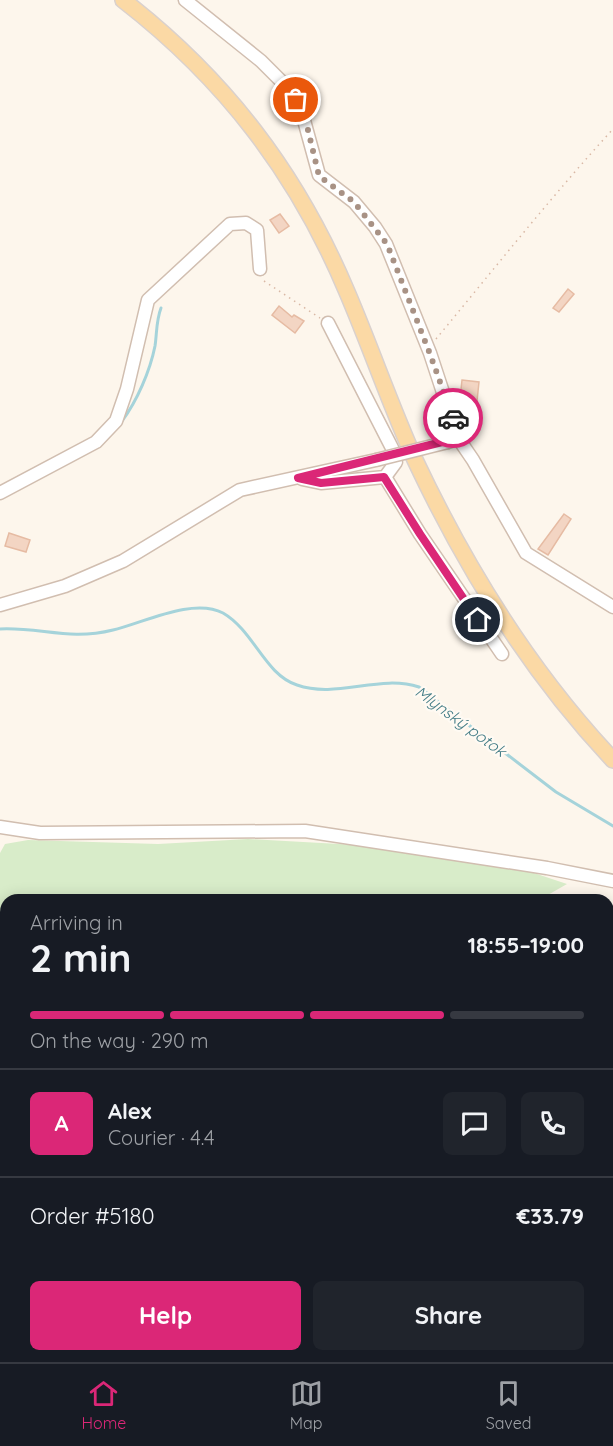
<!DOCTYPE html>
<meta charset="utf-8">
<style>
body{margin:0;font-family:Quicksand,sans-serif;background:#20242c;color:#f1f3f6;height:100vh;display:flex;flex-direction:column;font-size:22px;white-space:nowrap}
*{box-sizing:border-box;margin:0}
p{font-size:20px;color:#9ea1a6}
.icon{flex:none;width:33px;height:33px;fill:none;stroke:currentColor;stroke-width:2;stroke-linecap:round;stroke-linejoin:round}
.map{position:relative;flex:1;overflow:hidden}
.panel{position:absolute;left:0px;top:894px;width:614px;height:468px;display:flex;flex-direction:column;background:#171b24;border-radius:18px 18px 0 0;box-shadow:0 3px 15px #0003}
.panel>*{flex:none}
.pin{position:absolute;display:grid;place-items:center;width:51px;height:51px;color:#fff;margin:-26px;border:3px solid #fff;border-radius:50%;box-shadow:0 2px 6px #0007}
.courier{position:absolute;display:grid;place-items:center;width:60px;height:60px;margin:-30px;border:4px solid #db2777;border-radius:50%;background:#fff;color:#222;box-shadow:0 2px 8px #0007}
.summary em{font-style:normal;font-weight:700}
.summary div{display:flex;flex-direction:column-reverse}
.summary{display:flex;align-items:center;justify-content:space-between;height:102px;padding:0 30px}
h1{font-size:39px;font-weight:700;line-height:45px}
.bar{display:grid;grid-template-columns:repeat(4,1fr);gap:9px 6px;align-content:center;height:72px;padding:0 30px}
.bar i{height:8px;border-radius:4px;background:#363941}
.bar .active{background:#db2777}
.bar p{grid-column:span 4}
.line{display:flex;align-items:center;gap:15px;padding:0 30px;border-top:2px solid #363941}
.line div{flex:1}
.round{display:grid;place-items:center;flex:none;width:63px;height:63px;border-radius:9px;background:#20242c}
.primary-button{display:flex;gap:12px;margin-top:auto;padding:12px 30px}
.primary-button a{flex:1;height:69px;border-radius:9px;background:#db2777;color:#fff;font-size:24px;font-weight:700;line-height:69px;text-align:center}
.primary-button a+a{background:#20242c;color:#f1f3f6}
.dock{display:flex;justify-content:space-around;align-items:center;height:84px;border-top:2px solid #363941;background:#171b24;font-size:16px;color:#9ea1a6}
.dock a{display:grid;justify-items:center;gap:3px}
.dock .active{color:#db2777}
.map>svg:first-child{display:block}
.green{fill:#d8ecc9}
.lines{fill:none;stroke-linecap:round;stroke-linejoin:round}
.stream{stroke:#a5d3da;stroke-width:3}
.river{stroke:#bfe3e8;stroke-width:18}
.building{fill:#f3d5c3;stroke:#e6bba3;stroke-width:1.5}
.minor-casing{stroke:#d1beb0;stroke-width:15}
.major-casing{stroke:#dad1cd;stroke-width:18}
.path{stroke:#d9b8a5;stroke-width:1.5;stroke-dasharray:1.5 4.5;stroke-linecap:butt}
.minor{stroke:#fff;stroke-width:12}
.major{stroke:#fbd9a5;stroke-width:15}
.minor-bridge-casing{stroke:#d1beb0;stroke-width:15;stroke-linecap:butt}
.minor-bridge{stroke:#fff;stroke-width:12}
.done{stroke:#a89285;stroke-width:6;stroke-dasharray:0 10.8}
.route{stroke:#db2777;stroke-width:8}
.labels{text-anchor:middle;stroke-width:4.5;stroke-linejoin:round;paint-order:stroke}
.water-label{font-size:16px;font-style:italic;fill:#437c86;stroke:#fffaf3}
</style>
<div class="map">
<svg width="613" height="1362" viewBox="0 0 613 1362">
<rect width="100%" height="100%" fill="#fdf6ec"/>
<g class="green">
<polygon points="248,839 393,847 531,872 567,884 539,900 6,900 6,972 0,971 0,853 5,844 28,840 158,844"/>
<polygon points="613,1005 613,1138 608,1136 608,1013"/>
</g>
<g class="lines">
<g class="stream">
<path d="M122 421C137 401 150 371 155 346 157 333 156 321 161 308"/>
<path d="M0 629C41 627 69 641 113 630 143 623 193 597 223 613 254 631 265 675 297 685 337 699 379 674 419 687L556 792 613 826"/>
</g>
<g class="river">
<polyline points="0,1009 6,1011"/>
<polyline points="608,1145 613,1145"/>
</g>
</g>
<g class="building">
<polygon points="280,214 289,226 279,233 270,220"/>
<polygon points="568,289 574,294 559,312 553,308"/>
<polygon points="279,306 292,317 294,315 304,321 295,333 272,315"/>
<polygon points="462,380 479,382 477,401 460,399"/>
<polygon points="564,514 571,519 548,555 538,549"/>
<polygon points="9,533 30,540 26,552 5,546"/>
</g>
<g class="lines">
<g class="minor-casing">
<g id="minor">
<polyline points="185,0 261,61 284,84 302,113 319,175 354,202 375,227 386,244 430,353 458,438 448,442"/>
<polyline points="458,438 473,460 526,553 613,607"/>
<polyline points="385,477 420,534 502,654"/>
<polyline points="302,479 321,483 385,477 396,462 392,448 328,323"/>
<polyline points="0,493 96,442 116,421 127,389 148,300 230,224 246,223 257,230 260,269"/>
<polyline points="0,605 65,586 123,561 240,490 376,460"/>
<polyline points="0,827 40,833 305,831 547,868 613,881"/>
<polyline points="608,1260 613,1261"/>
<polyline points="194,1362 199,1356"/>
</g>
</g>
<g class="major-casing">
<path id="major" d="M123 0C225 79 297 173 347 292 371 348 391 407 416 462 467 570 531 673 613 760"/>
</g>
<g class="path">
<polyline points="264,281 320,318"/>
<path d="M436 339C494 269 551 197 613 129"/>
</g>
<use href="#minor" class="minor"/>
<use href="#major" class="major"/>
<g class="minor-bridge-casing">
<polyline id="minor-bridge" points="376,460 448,442"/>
</g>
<use href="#minor-bridge" class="minor-bridge"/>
</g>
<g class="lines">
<polyline class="done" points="296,100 307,126 319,176 354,202 387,244 430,354 453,418"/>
<polyline class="route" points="453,418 458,438 298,478 321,483 384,477 420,534 478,620"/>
</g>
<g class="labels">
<g class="water-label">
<text transform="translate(461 721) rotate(36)" y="6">Mlynský potok</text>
</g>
</g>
</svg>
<div class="pin" style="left:296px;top:100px;background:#ea580c"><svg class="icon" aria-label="bag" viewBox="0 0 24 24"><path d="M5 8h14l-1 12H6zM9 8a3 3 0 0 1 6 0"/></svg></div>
<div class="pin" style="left:478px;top:620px;background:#1f2937"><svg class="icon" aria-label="home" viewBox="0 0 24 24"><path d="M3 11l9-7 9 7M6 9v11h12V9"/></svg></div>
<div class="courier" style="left:453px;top:418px"><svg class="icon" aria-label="car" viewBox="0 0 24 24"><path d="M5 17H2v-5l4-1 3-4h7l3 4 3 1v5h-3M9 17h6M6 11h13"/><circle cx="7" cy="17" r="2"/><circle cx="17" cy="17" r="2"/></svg></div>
<section class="panel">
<div class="summary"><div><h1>2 min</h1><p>Arriving in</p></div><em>18:55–19:00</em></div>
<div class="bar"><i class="active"></i><i class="active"></i><i class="active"></i><i></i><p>On the way · 290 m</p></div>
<div class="line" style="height:108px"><b class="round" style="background:#db2777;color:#fff">A</b><div><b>Alex</b><p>Courier · 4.4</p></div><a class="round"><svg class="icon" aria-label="chat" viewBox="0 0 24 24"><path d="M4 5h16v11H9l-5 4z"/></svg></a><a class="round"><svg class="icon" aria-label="phone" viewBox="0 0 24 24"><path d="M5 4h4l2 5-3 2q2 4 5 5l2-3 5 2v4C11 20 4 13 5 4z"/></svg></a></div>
<div class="line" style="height:78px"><div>Order #5180</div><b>€33.79</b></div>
<div class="primary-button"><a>Help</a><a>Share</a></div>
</section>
</div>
<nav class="dock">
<a class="active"><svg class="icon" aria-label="home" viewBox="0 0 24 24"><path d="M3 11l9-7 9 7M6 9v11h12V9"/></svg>Home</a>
<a><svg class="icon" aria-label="map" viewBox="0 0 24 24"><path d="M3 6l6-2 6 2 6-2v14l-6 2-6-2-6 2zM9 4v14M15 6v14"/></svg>Map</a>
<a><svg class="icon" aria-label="saved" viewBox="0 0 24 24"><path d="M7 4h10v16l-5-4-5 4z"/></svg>Saved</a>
</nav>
